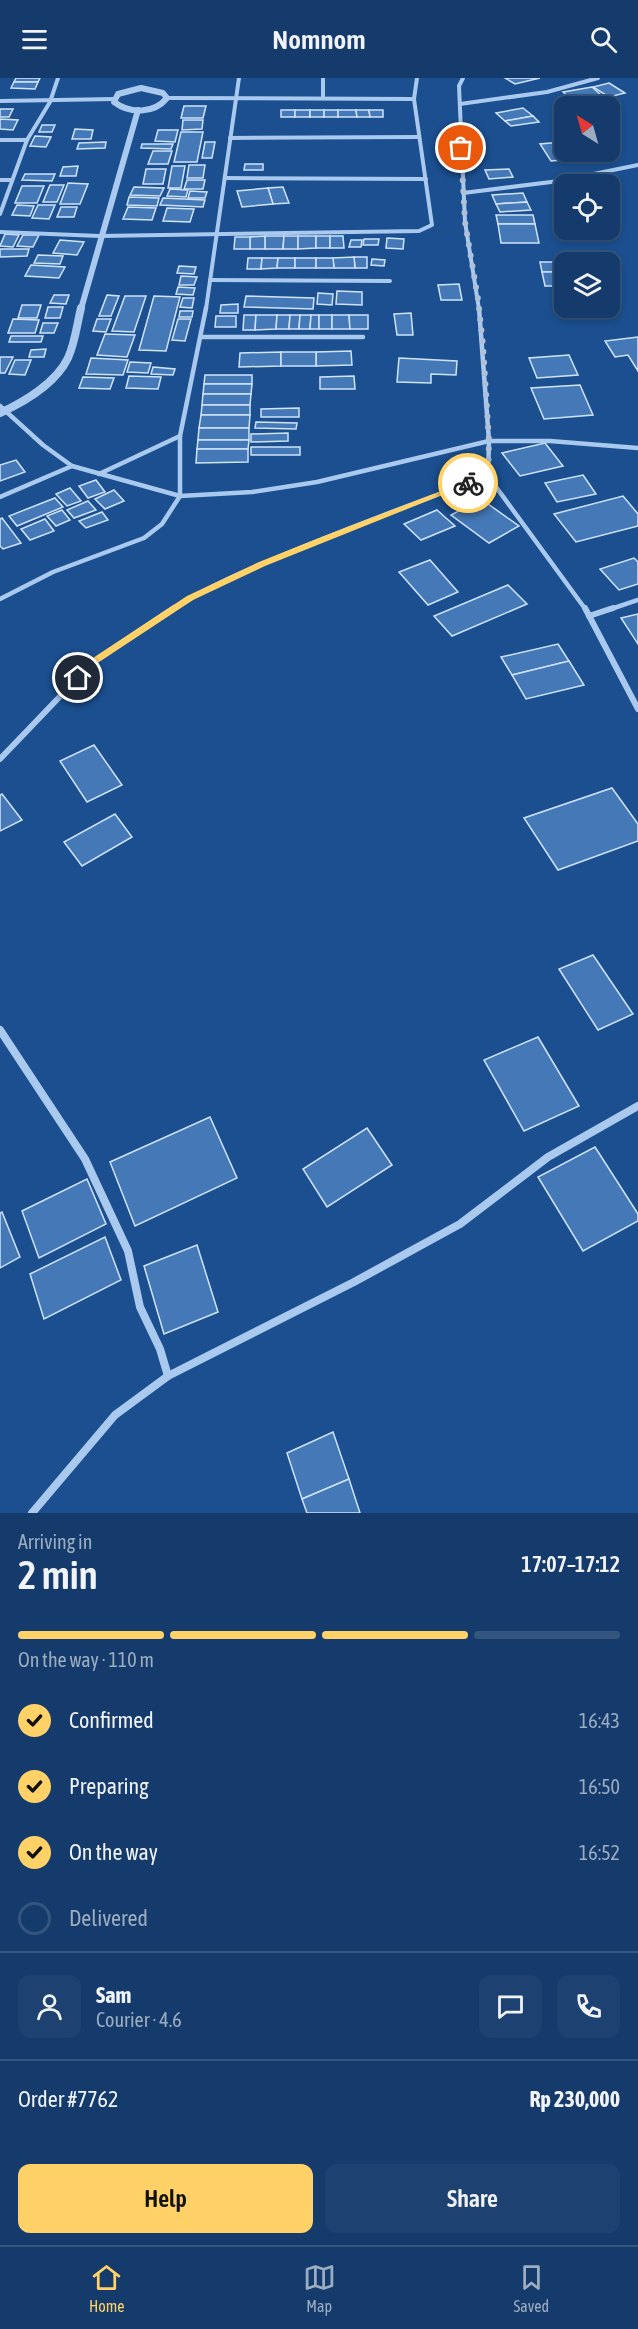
<!DOCTYPE html>
<meta charset="utf-8">
<style>
body{margin:0;font-family:"Asap Condensed",sans-serif;background:#1d4271;color:#f1f3f6;height:100vh;display:flex;flex-direction:column;font-size:22px;white-space:nowrap}
*{box-sizing:border-box;margin:0}
p{font-size:20px;color:#9dadc1}
.icon{flex:none;width:33px;height:33px;fill:none;stroke:currentColor;stroke-width:2;stroke-linecap:round;stroke-linejoin:round}
.map{position:relative;height:1435px;overflow:hidden}
.details{display:flex;flex-direction:column;background:#143b6b;flex:1}
.details>*{flex:none}
.needle{width:39px;rotate:323deg}
.tools{position:absolute;left:554px;top:18px;display:grid;gap:12px}
.tools a{display:grid;place-items:center;width:66px;height:66px;border-radius:12px;background:#143b6b;box-shadow:0 3px 9px #0003,0 0 0 2px #33557e;font-size:30px}
.pin{position:absolute;display:grid;place-items:center;width:51px;height:51px;color:#fff;margin:-26px;border:3px solid #fff;border-radius:50%;box-shadow:0 2px 6px #0007}
.courier{position:absolute;display:grid;place-items:center;width:60px;height:60px;margin:-30px;border:4px solid #ffd166;border-radius:50%;background:#fff;color:#222;box-shadow:0 2px 8px #0007}
.head em{font-style:normal;font-weight:600}
.head div{display:flex;flex-direction:column-reverse}
.head{display:flex;align-items:center;justify-content:space-between;height:102px;padding:0 18px}
h1{font-size:39px;font-weight:600;line-height:45px}
.bar{display:grid;grid-template-columns:repeat(4,1fr);gap:9px 6px;align-content:center;height:72px;padding:0 18px}
.bar i{height:8px;border-radius:4px;background:#33557e}
.bar .on{background:#ffd166}
.bar p{grid-column:span 4}
.line{display:flex;align-items:center;gap:15px;padding:0 18px;border-top:2px solid #33557e}
.line div{flex:1}
.round{display:grid;place-items:center;flex:none;width:63px;height:63px;border-radius:12px;background:#1d4271}
ol{padding:0 18px;list-style:none}
li{display:flex;align-items:center;gap:18px;height:66px}
li p{margin-inline-start:auto}
li .icon{padding:6px;border-radius:50%;background:#ffd166;color:#111;stroke-width:4}
li:last-child{color:#9dadc1}
li i{width:33px;height:33px;border:3px solid #33557e;border-radius:50%}
.action{display:flex;gap:12px;margin-top:auto;padding:12px 18px}
.action a{flex:1;height:69px;border-radius:12px;background:#ffd166;color:#111;font-size:24px;font-weight:600;line-height:69px;text-align:center}
.action a+a{background:#1d4271;color:#f1f3f6}
header{display:flex;justify-content:space-between;align-items:center;height:78px;padding:0 18px;background:#143b6b;font-size:27px;font-weight:600}
.tabs{display:flex;justify-content:space-around;align-items:center;height:84px;border-top:2px solid #33557e;background:#143b6b;font-size:16px;color:#9dadc1}
.tabs a{display:grid;justify-items:center;gap:3px}
.tabs .on{color:#ffd166}
.map>svg:first-child{display:block}
.building{fill:#4478b7;stroke:#cfe3fa;stroke-width:1.5}
.lines{fill:none;stroke-linecap:round;stroke-linejoin:round}
.minor-far3{stroke:#a9c9ee;stroke-width:4}
.minor-far2{stroke:#a9c9ee;stroke-width:4.5}
.minor-far1{stroke:#a9c9ee;stroke-width:6}
.minor{stroke:#a9c9ee;stroke-width:8}
.tertiary-far1{stroke:#a9c9ee;stroke-width:6}
.tertiary{stroke:#a9c9ee;stroke-width:8}
.route{fill:#ffd166}
.done{stroke:#afc1d8;stroke-width:6;stroke-dasharray:0 10.8}
</style>
<header><svg class="icon" aria-label="menu" viewBox="0 0 24 24"><path d="M4 6h16M4 12h16M4 18h16"/></svg>Nomnom<svg class="icon" aria-label="search" viewBox="0 0 24 24"><circle cx="10" cy="10" r="6"/><path d="M15 15l6 6"/></svg></header>
<div class="map">
<svg width="638" height="1435" viewBox="0 0 638 1435">
<rect width="100%" height="100%" fill="#1b4f8f"/>
<g class="building">
<polygon points="16,0 40,0 38,4 14,4"/>
<polygon points="505,0 540,0 515,6"/>
<polygon points="14,4 38,4 35,11 11,10"/>
<polygon points="609,5 625,15 609,19 593,9"/>
<polygon points="592,9 601,17 572,22 563,14"/>
<polygon points="604,18 610,23 580,28 574,23"/>
<polygon points="184,28 206,28 203,40 181,40"/>
<polygon points="523,30 533,38 505,43 496,35"/>
<polygon points="0,31 13,31 9,39 0,39"/>
<rect x="281" y="32" width="14" height="7"/>
<rect x="295" y="32" width="15" height="7"/>
<rect x="310" y="32" width="14" height="7"/>
<rect x="324" y="32" width="14" height="7"/>
<polygon points="338,32 356,32 357,39 338,39"/>
<polygon points="356,32 369,32 370,39 357,39"/>
<polygon points="369,32 383,32 383,39 370,39"/>
<polygon points="533,38 539,44 511,48 505,43"/>
<polygon points="0,41 18,42 13,52 0,51"/>
<polygon points="183,42 203,42 202,51 182,52"/>
<polygon points="42,47 55,47 52,54 39,54"/>
<polygon points="75,51 93,52 91,61 72,61"/>
<polygon points="158,52 178,52 175,64 155,63"/>
<polygon points="181,54 203,54 197,84 174,84"/>
<polygon points="35,58 51,59 46,69 30,68"/>
<polygon points="106,64 105,70 77,71 79,65"/>
<polygon points="205,64 215,64 212,80 202,80"/>
<polygon points="562,64 564,74 568,74 573,81 551,83 540,66"/>
<polygon points="142,66 173,66 171,71 141,70"/>
<polygon points="153,73 172,73 168,86 148,86"/>
<polygon points="245,86 263,86 263,92 244,92"/>
<polygon points="189,87 205,87 203,100 187,100"/>
<polygon points="78,88 76,98 60,98 63,89"/>
<polygon points="172,88 185,88 181,110 168,110"/>
<polygon points="146,91 166,91 163,106 143,106"/>
<polygon points="509,91 513,99 489,101 485,92"/>
<polygon points="25,96 55,96 52,103 22,102"/>
<polygon points="187,102 205,102 203,111 184,111"/>
<polygon points="68,105 88,106 80,126 60,126"/>
<polygon points="50,107 64,107 57,124 43,124"/>
<polygon points="22,108 44,108 37,125 15,125"/>
<polygon points="134,109 164,110 160,118 130,117"/>
<polygon points="283,109 289,125 273,126 268,110"/>
<polygon points="268,110 273,126 242,129 237,113"/>
<polygon points="170,111 188,112 186,119 167,118"/>
<polygon points="190,113 207,114 205,120 188,120"/>
<polygon points="523,115 527,124 496,126 492,117"/>
<polygon points="129,119 159,120 157,128 127,127"/>
<polygon points="163,120 205,122 203,129 160,127"/>
<polygon points="527,124 531,132 500,134 496,126"/>
<polygon points="17,127 34,128 30,138 12,137"/>
<polygon points="38,127 55,127 49,141 32,140"/>
<polygon points="61,129 77,129 74,139 57,139"/>
<polygon points="128,129 156,130 152,142 123,141"/>
<polygon points="167,130 194,131 190,144 163,143"/>
<polygon points="496,137 533,137 535,146 498,146"/>
<polygon points="498,146 535,146 539,165 501,165"/>
<polygon points="5,156 19,157 13,169 0,168"/>
<polygon points="23,157 39,157 33,169 17,168"/>
<polygon points="265,158 284,158 283,171 265,171"/>
<polygon points="265,158 265,171 250,171 250,159"/>
<polygon points="284,158 298,158 298,171 283,171"/>
<polygon points="298,158 316,158 316,170 298,171"/>
<rect x="316" y="158" width="14" height="12"/>
<polygon points="330,158 343,158 344,170 330,170"/>
<polygon points="235,159 250,159 250,171 234,171"/>
<polygon points="387,160 404,161 403,171 386,170"/>
<polygon points="364,161 379,161 378,167 363,167"/>
<polygon points="60,162 84,164 77,177 53,175"/>
<polygon points="351,162 362,162 361,169 349,169"/>
<polygon points="0,171 29,171 27,178 0,179"/>
<polygon points="38,177 63,178 60,186 34,185"/>
<polygon points="354,179 367,179 367,190 355,190"/>
<polygon points="354,179 355,190 334,190 333,180"/>
<polygon points="248,180 262,180 261,191 247,191"/>
<polygon points="262,180 278,180 277,190 261,191"/>
<polygon points="278,180 295,180 295,190 277,190"/>
<rect x="295" y="180" width="21" height="10"/>
<polygon points="316,180 333,180 334,190 316,190"/>
<polygon points="372,181 385,182 384,188 371,187"/>
<polygon points="540,184 576,184 564,184 564,194 542,194"/>
<polygon points="31,187 65,189 59,200 25,198"/>
<polygon points="179,188 196,189 194,196 177,195"/>
<polygon points="542,194 564,194 564,208 545,208"/>
<polygon points="181,198 197,199 194,207 179,207"/>
<polygon points="459,206 462,222 441,222 438,207"/>
<polygon points="178,209 195,210 193,217 176,216"/>
<polygon points="337,213 362,214 362,227 336,226"/>
<polygon points="318,215 333,216 332,227 317,226"/>
<polygon points="54,217 69,217 66,226 50,225"/>
<polygon points="107,217 119,218 111,238 99,238"/>
<polygon points="125,218 146,218 134,254 112,253"/>
<polygon points="154,218 180,219 166,273 139,272"/>
<polygon points="246,218 314,220 313,231 244,229"/>
<polygon points="183,220 194,220 192,230 180,229"/>
<polygon points="238,226 238,235 220,235 221,227"/>
<polygon points="22,227 41,227 37,240 18,240"/>
<polygon points="48,229 63,229 60,240 45,240"/>
<polygon points="180,233 193,233 192,239 179,239"/>
<polygon points="411,235 413,257 397,257 394,236"/>
<polygon points="244,237 256,237 255,252 243,252"/>
<polygon points="256,237 277,237 276,251 255,252"/>
<polygon points="277,237 290,237 289,251 276,251"/>
<polygon points="290,237 300,237 299,251 289,251"/>
<polygon points="300,237 311,237 310,251 299,251"/>
<polygon points="311,237 319,237 319,251 310,251"/>
<rect x="319" y="237" width="13" height="14"/>
<polygon points="332,237 349,237 350,251 332,251"/>
<polygon points="349,237 368,237 368,251 350,251"/>
<polygon points="216,238 236,238 236,249 215,249"/>
<polygon points="13,241 39,242 35,255 8,255"/>
<polygon points="97,241 111,241 106,254 93,253"/>
<polygon points="178,241 191,241 185,263 172,262"/>
<polygon points="43,245 58,245 54,255 40,255"/>
<polygon points="105,256 135,257 127,279 97,277"/>
<polygon points="11,258 43,258 41,264 9,264"/>
<polygon points="638,259 638,293 628,277 615,279 605,263"/>
<polygon points="46,271 44,279 29,279 31,272"/>
<polygon points="351,273 352,287 316,288 316,274"/>
<polygon points="281,274 281,288 239,289 240,275"/>
<rect x="281" y="274" width="35" height="14"/>
<polygon points="569,277 578,297 537,300 529,280"/>
<polygon points="0,279 13,279 5,295 0,295"/>
<polygon points="91,280 128,282 123,297 86,296"/>
<polygon points="399,280 457,283 456,297 431,296 431,305 397,304"/>
<polygon points="15,282 31,282 25,297 9,296"/>
<polygon points="130,284 151,285 148,295 127,294"/>
<polygon points="153,289 175,291 173,297 151,296"/>
<polygon points="205,297 252,297 252,306 204,306"/>
<polygon points="129,298 161,299 158,311 126,310"/>
<polygon points="354,298 355,311 320,311 320,299"/>
<polygon points="83,299 114,300 110,311 79,310"/>
<polygon points="204,306 252,306 251,316 203,316"/>
<polygon points="580,307 593,337 544,341 531,310"/>
<polygon points="203,316 251,316 250,327 202,327"/>
<polygon points="202,327 250,327 250,337 201,337"/>
<polygon points="299,330 299,339 261,339 261,331"/>
<polygon points="201,337 250,337 249,350 199,350"/>
<polygon points="256,344 297,345 296,351 255,350"/>
<polygon points="199,350 249,350 249,362 198,362"/>
<polygon points="288,355 288,363 251,364 251,356"/>
<polygon points="198,362 249,362 248,371 197,371"/>
<polygon points="545,365 563,388 520,398 502,375"/>
<rect x="251" y="369" width="49" height="8"/>
<polygon points="197,371 248,371 248,384 196,385"/>
<polygon points="16,382 25,394 0,403 0,387"/>
<polygon points="583,397 596,416 557,424 545,405"/>
<polygon points="96,402 105,414 88,420 79,408"/>
<polygon points="70,410 81,423 67,428 56,416"/>
<polygon points="114,412 124,423 105,431 95,421"/>
<polygon points="623,418 638,436 638,448 576,464 554,436"/>
<polygon points="55,420 63,429 17,448 9,438"/>
<polygon points="481,421 519,448 489,465 451,437"/>
<polygon points="88,423 96,432 74,440 67,432"/>
<polygon points="62,432 70,442 56,448 47,438"/>
<polygon points="437,432 455,448 421,462 404,446"/>
<polygon points="102,434 108,442 86,450 79,443"/>
<polygon points="2,440 21,465 3,471 0,468 0,441"/>
<polygon points="45,441 54,453 30,462 21,451"/>
<polygon points="634,480 638,484 638,506 619,512 600,491"/>
<polygon points="430,482 458,514 428,527 399,494"/>
<polygon points="508,507 527,526 452,558 434,538"/>
<polygon points="638,536 638,566 621,540"/>
<polygon points="558,566 569,583 512,597 501,579"/>
<polygon points="569,583 584,607 526,621 512,597"/>
<polygon points="94,667 122,707 87,724 60,683"/>
<polygon points="612,710 638,746 638,763 558,792 524,740"/>
<polygon points="2,716 22,742 0,753 0,717"/>
<polygon points="115,736 132,759 82,788 64,764"/>
<polygon points="593,877 633,936 598,952 559,891"/>
<polygon points="538,959 579,1028 524,1053 484,982"/>
<polygon points="210,1039 237,1100 135,1148 110,1084"/>
<polygon points="367,1050 392,1087 327,1129 303,1091"/>
<polygon points="595,1069 638,1136 638,1143 583,1173 538,1099"/>
<polygon points="87,1101 106,1146 39,1180 22,1133"/>
<polygon points="2,1134 20,1179 0,1190 0,1135"/>
<polygon points="105,1159 121,1202 44,1241 30,1196"/>
<polygon points="197,1167 218,1234 164,1256 144,1188"/>
<polygon points="333,1354 349,1401 302,1421 287,1375"/>
<polygon points="349,1401 360,1435 307,1435 302,1421"/>
</g>
<g class="lines">
<g class="minor-far3">
<polyline points="323,0 323,20"/>
<polyline points="463,0 459,8 465,144 479,231"/>
<polyline points="167,20 414,21"/>
<polyline points="0,23 114,21"/>
<polyline points="460,26 547,14 598,0"/>
<polyline points="230,60 419,59"/>
<polyline points="0,62 27,62"/>
<polyline points="225,100 426,101"/>
<polyline points="0,102 11,102"/>
<polyline points="463,115 559,103 638,87"/>
<polyline points="0,136 27,62 50,24 58,0"/>
<polyline points="0,154 100,158 419,153 432,147 414,21 417,0"/>
<polyline points="210,202 390,203"/>
<polyline points="206,231 239,0"/>
</g>
<g class="minor-far2">
<polyline points="479,230 489,363 488,398 586,532"/>
<polyline points="202,259 363,259"/>
<polyline points="0,328 43,367 72,388 180,418 252,414 317,404 489,363 550,363 638,370"/>
<polyline points="99,396 180,358"/>
<polyline points="0,419 72,388"/>
<polyline points="0,521 53,494 144,460 162,446 180,418 180,358 206,230"/>
<path d="M172 532C211 506 257 488 300 470 362 445 425 421 488 398"/>
<polyline points="608,532 638,522"/>
</g>
<g class="minor-far1">
<polyline points="585,530 638,631"/>
<polyline points="589,538 613,530"/>
<polyline points="0,681 93,584 174,530"/>
</g>
<g class="minor">
<polyline points="0,952 85,1081 128,1173 140,1229 160,1271 168,1298"/>
<polyline points="32,1435 115,1337 168,1298 354,1204 460,1146 548,1079 638,1028"/>
</g>
<g class="tertiary-far1">
<path d="M141 10 163 15 167 20C154 36 130 36 114 24L118 16Z"/>
<polyline points="81,231 138,32"/>
</g>
<path class="tertiary" d="M0 335C24 324 56 305 68 280 75 265 77 246 81 230"/>
</g>
<polygon class="route" points="465,404 472,405 265,488 193,522 96,586 81,602 74,602 73,600 90,582 187,518 259,484 324,458"/>
<g class="lines">
<polyline class="done" points="461,70 465,144 478,221 483,267 489,363 488,398 468,405"/>
</g>
</svg>
<div class="tools">
<a><svg class="needle" viewBox="-14 -14 28 28"><path d="M0-13l5 13h-10z" fill="#e53935"/><path d="M0 13l5-13h-10z" fill="#9dadc1"/></svg></a>
<a><svg class="icon" aria-label="locate" viewBox="0 0 24 24"><circle cx="12" cy="12" r="6"/><path d="M12 2v4M12 18v4M2 12h4M18 12h4"/></svg></a>
<a><svg class="icon" aria-label="layers" viewBox="0 0 24 24"><path d="M12 4l9 5-9 5-9-5zM3 14l9 5 9-5"/></svg></a>
</div>
<div class="pin" style="left:461px;top:70px;background:#ea580c"><svg class="icon" aria-label="bag" viewBox="0 0 24 24"><path d="M5 8h14l-1 12H6zM9 8a3 3 0 0 1 6 0"/></svg></div>
<div class="pin" style="left:78px;top:600px;background:#1f2937"><svg class="icon" aria-label="home" viewBox="0 0 24 24"><path d="M3 11l9-7 9 7M6 9v11h12V9"/></svg></div>
<div class="courier" style="left:468px;top:405px"><svg class="icon" aria-label="bike" viewBox="0 0 24 24"><circle cx="6" cy="16" r="4"/><circle cx="18" cy="16" r="4"/><path d="M6 16l4-8h5l3 8M10 8l3 8H6M13 5h3"/></svg></div>
</div>
<section class="details">
<div class="head"><div><h1>2 min</h1><p>Arriving in</p></div><em>17:07–17:12</em></div>
<div class="bar"><i class="on"></i><i class="on"></i><i class="on"></i><i></i><p>On the way · 110 m</p></div>
<ol>
<li><svg class="icon" aria-label="check" viewBox="0 0 24 24"><path d="M5 12l5 5 9-10"/></svg>Confirmed<p>16:43</p></li>
<li><svg class="icon" aria-label="check" viewBox="0 0 24 24"><path d="M5 12l5 5 9-10"/></svg>Preparing<p>16:50</p></li>
<li><svg class="icon" aria-label="check" viewBox="0 0 24 24"><path d="M5 12l5 5 9-10"/></svg>On the way<p>16:52</p></li>
<li><i></i>Delivered</li>
</ol>
<div class="line" style="height:108px"><a class="round"><svg class="icon" aria-label="person" viewBox="0 0 24 24"><circle cx="12" cy="8" r="4"/><path d="M4 21q1-7 8-7t8 7"/></svg></a><div><b>Sam</b><p>Courier · 4.6</p></div><a class="round"><svg class="icon" aria-label="chat" viewBox="0 0 24 24"><path d="M4 5h16v11H9l-5 4z"/></svg></a><a class="round"><svg class="icon" aria-label="phone" viewBox="0 0 24 24"><path d="M5 4h4l2 5-3 2q2 4 5 5l2-3 5 2v4C11 20 4 13 5 4z"/></svg></a></div>
<div class="line" style="height:78px"><div>Order #7762</div><b>Rp 230,000</b></div>
<div class="action"><a>Help</a><a>Share</a></div>
</section>
<nav class="tabs">
<a class="on"><svg class="icon" aria-label="home" viewBox="0 0 24 24"><path d="M3 11l9-7 9 7M6 9v11h12V9"/></svg>Home</a>
<a><svg class="icon" aria-label="map" viewBox="0 0 24 24"><path d="M3 6l6-2 6 2 6-2v14l-6 2-6-2-6 2zM9 4v14M15 6v14"/></svg>Map</a>
<a><svg class="icon" aria-label="saved" viewBox="0 0 24 24"><path d="M7 4h10v16l-5-4-5 4z"/></svg>Saved</a>
</nav>
